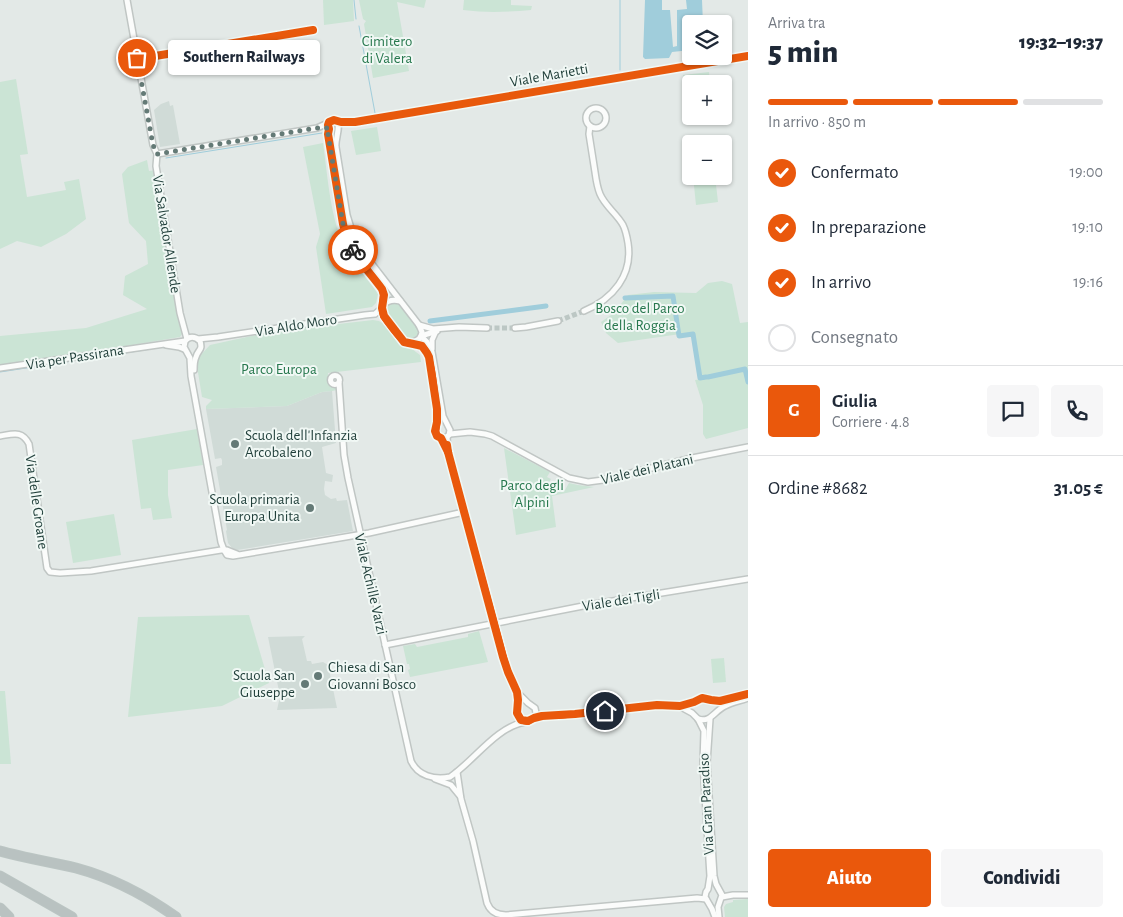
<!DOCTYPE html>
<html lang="it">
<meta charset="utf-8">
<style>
body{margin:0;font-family:"Alegreya Sans",sans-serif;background:#f6f6f7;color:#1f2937;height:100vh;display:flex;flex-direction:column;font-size:19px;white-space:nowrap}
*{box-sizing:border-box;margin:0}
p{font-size:16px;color:#747a83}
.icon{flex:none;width:28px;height:28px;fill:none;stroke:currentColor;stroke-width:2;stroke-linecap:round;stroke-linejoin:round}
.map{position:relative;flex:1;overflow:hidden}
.panel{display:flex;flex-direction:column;background:#fff;width:375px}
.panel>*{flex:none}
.controls{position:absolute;left:682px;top:15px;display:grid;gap:10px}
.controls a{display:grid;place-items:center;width:50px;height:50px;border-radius:5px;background:#fff;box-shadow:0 1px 4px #0004;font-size:25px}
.pin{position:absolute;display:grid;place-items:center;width:42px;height:42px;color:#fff;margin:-21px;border:2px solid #fff;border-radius:50%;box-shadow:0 1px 5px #0007}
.courier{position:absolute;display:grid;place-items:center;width:50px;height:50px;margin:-25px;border:4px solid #ea580c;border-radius:50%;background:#fff;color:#222;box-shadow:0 1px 6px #0007}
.bubble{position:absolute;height:35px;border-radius:5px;background:#fff;box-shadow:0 1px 4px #0004;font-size:16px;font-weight:800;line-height:35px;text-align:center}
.headline em{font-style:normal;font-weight:800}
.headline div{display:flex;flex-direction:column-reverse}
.headline{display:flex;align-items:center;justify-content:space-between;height:85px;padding:0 20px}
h1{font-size:32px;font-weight:800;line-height:38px}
.bar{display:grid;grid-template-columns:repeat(4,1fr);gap:8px 5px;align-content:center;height:60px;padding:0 20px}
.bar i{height:6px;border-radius:4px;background:#e0e1e3}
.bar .on{background:#ea580c}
.bar p{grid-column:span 4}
.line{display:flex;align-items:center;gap:12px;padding:0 20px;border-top:1px solid #e0e1e3}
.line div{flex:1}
.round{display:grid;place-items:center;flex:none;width:52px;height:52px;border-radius:5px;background:#f6f6f7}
ol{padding:0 20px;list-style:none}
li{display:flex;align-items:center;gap:15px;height:55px}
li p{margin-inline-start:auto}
li .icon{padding:5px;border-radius:50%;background:#ea580c;color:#fff;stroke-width:4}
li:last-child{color:#747a83}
li i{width:28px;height:28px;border:2px solid #e0e1e3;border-radius:50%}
.action{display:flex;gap:10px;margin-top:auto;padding:10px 20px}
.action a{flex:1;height:58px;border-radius:5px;background:#ea580c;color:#fff;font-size:20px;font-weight:800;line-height:58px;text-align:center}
.action a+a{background:#f6f6f7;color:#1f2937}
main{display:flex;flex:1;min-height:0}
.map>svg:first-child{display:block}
.built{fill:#d0dbd7}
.green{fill:#cbe4d5}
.water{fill:#a0cddb}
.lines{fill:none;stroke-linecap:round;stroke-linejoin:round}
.stream{stroke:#a0cddb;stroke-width:1}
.canal{stroke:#a0cddb;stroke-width:5}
.street-tunnel{stroke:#bcc7c4;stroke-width:5;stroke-dasharray:5 2.5;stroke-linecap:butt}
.street-casing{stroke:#c0c6c4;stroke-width:8}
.highway-casing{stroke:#bbc5c3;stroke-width:11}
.street{stroke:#fbfcfb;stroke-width:5}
.highway{stroke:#b9c2c1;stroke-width:9}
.cycleway-casing{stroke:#f1f8f5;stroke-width:11}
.cycleway{stroke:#e8590c;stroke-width:8}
.done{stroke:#647a76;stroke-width:5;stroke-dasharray:0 9}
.route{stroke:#ea580c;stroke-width:6}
.poi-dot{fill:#647a76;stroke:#f1f8f5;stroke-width:2}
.labels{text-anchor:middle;stroke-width:4;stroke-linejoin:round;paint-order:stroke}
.park-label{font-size:15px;fill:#27784e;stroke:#f1f8f5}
.street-label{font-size:15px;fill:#1f3e39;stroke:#f1f8f5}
.poi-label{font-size:15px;fill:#1f3e39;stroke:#f1f8f5;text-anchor:start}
</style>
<main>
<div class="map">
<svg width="748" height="917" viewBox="0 0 748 917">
<rect width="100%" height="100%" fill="#e3e9e7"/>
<g class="built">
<polygon points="169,101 170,106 173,105 180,144 160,147 154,110 161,104"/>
<polygon points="332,391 336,443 322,447 326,473 333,475 332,482 325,481 324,489 325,495 331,499 336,498 337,501 347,500 353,531 237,550 232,548 228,543 226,531 227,530 216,467 222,465 222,460 221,458 215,459 206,409 287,406 322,392"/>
<polygon points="305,636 302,639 307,661 311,661 312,664 323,662 328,665 337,708 277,710 280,696 268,637"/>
</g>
<g class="green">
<polygon points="323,0 353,0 354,21 324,25"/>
<polygon points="359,0 426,0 424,8 397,2 409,71 373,78 364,24 366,21 363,19"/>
<path d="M464 0H511V5L532 6 531 10C508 12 486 13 463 10Z"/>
<polygon points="709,72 710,84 691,84 691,100 686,100 683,75"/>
<polygon points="16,79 28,154 20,155 27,197 66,190 64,182 79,179 86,219 66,234 41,247 17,241 0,249 0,82"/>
<polygon points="377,127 381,151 356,155 351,131"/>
<path d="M323 143C328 178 330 219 346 250 354 265 368 279 378 294L376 303 372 307 326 314 316 247 320 234 303 147Z"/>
<polygon points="147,160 149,171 155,170 182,334 180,337 109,349 0,366 0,336 86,328 147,309 123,295 125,276 148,264 146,241 129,223 122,174 128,167"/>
<polygon points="693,176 715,176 718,202 696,205"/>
<polygon points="722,281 732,284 740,323 748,322 748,428 706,439 703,434 703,405 695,380 702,379 694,332 618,343 606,333 601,322 614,313 628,295 654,292 696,293 708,283"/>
<path d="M393 302 398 303 418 329V334L415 338 408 340C402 336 381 312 386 305 387 304 392 302 393 302Z"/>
<polygon points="373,320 379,321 382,323 400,346 412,349 420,355 421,362 328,373 330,385 336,387 337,390 332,391 322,392 287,406 206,409 206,406 212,400 202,397 196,360 210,345 270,332"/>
<polygon points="197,429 203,465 168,470 168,495 172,518 153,520 151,508 141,509 132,440"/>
<polygon points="504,448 550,472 547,477 551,479 549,482 565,490 569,483 578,485 594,487 552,496 556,527 516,535"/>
<polygon points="114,514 121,555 73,563 66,522"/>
<polygon points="249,615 269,683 222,706 128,717 138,617"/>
<polygon points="479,631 488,662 410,677 408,670 410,669 409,664 407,664 403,646 415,644 417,647 468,637 468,634"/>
<polygon points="724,658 726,682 713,683 711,659"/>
<polygon points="0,691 5,691 11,764 0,764"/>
<polygon points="748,899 748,917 725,917 724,907 726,904 733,902 733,900"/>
</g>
<polygon class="water" points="645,0 662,0 662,10 670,10 673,47 677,46 677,10 687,9 686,0 702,0 703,24 691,24 691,50 672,52 669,58 645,59 643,57"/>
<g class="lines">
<g class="stream">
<polyline points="354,0 356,19"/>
<polyline points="620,0 620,70"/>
<polyline points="359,26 375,113"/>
<polyline points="197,52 307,33"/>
<polyline points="166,158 322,133"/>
<polyline points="0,372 151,349"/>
</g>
<g class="canal">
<polyline points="625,298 673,296 679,336 693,334 700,378 706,377"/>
<polyline points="430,321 546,306"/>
<polyline points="708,377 745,369 748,382"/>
</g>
<g class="street-tunnel">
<polyline points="558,321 584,311"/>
<polyline points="487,328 515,328"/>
</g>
<g class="street-casing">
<g id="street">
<polyline points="127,0 151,134 153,145 157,154 156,166 180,313 187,339"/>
<circle cx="596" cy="118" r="10"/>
<path d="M337 121C341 127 335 139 336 147L347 215 354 238 362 251 419 325 422 332 421 336 427 342 432 352 443 416 450 430 449 435 445 438"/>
<polyline points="157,154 317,128 328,123"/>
<path d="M383 305C388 300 393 299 400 301"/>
<path d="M584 311C613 299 633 275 628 243 627 237 626 231 623 225 617 214 605 206 600 194 597 187 596 179 595 172 593 159 591 147 589 134L590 126"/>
<polyline points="419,325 433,329 459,327 487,328"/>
<polyline points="515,328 526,327 558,321"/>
<polyline points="198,339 218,337 365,315 375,314 382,308"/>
<polyline points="185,341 184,347 190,358 191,376 221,542 224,550 227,555 233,556 369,533 464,512"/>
<polyline points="412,343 419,339 421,336 437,331"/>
<polyline points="166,345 179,347 184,349"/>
<polyline points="432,349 432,340 436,331"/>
<path d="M0 368 185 341C189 336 195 336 200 341 203 351 198 349 196 357 194 361 194 366 194 370"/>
<circle cx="335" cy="380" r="4.5"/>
<path d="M339 383 344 455 348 478 411 761C418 776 434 780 450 777 474 761 496 727 525 722"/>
<polyline points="450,434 470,432 485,434 492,436 569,478 588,482 603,480 692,458 748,447"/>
<path d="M0 436C13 434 22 430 29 444L47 568 50 572 60 573 91 571 221 550H227L237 554"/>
<polyline points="447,437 448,452 503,657 508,672 517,692 518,700 517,713 521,720 528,721 534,718 542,716 575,714 657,705 680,706 694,702 702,698 711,700 720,701 748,694"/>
<path d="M448 452 441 438 437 436 435 431 437 422V409L429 357 427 353 422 346 418 345 404 342 384 316 382 308 384 295 382 289C372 275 359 262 351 247 347 240 345 232 343 224L328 134 329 129 328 125 329 122 334 120 341 122H355L748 56"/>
<polyline points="385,645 588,605 748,579"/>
<polyline points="517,692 528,703 535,708 536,713 534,718"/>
<polyline points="681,707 692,713 698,719 704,731 703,763 710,876 708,889 706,892 705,897 712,909 715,917"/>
<path d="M698 719C711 723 714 711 725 706 732 702 740 701 748 698"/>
<polyline points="710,719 707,763 714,876 716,884 722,895 718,907 719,917"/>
<path d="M457 772 461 799 473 841 487 903C490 911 497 915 506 915L697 898 706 899"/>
<polyline points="435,779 451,785 460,796"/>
<polyline points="722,897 733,895 748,895"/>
</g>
</g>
<g class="highway-casing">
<g id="highway">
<path d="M0 851C25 858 51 862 76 868 113 878 145 895 176 917"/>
<polyline points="0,876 72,917"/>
<polyline points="0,908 9,917"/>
</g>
</g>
<use href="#street" class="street"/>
<use href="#highway" class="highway"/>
<g class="cycleway-casing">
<g id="cycleway">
<polyline points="137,59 313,30"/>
<polyline points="447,445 448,452 503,657 508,672 517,692 518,700 517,713 521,720 528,721 534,718 542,716 575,714 657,705 680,706 694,702 702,698 711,700 720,701 748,694"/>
<path d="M448 452 441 438 437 436 435 431 437 422V409L429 357 427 353 422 346 418 345 404 342 384 316 382 308 384 295 382 289C372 275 359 262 351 247 347 240 345 232 343 224L328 134 329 129 328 125 329 122 334 120 341 122H355L748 56"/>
</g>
</g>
<use href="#cycleway" class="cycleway"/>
</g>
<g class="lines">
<polyline class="done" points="137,58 153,145 157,154 317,128 329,128 328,134 343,224 350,245 353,250"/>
<path class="route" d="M353 250 382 289C385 298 379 307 383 316 386 321 400 340 406 343 412 345 418 342 424 348 433 357 435 396 437 409L438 417 436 434 441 438 448 452 508 672 517 692 518 700V715L523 721 528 722 534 718 542 716H558L605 711"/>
</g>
<g class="poi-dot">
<circle cx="235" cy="444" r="5"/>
<circle cx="310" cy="508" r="5"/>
<circle cx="318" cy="676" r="5"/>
<circle cx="305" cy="684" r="5"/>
</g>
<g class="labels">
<g class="park-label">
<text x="387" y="46">Cimitero<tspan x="387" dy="17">di Valera</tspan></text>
<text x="640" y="313">Bosco del Parco<tspan x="640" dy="17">della Roggia</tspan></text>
<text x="279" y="374">Parco Europa</text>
<text x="532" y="490">Parco degli<tspan x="532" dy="17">Alpini</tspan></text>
</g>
<g class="street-label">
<text transform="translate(549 75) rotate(-10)" y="5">Viale Marietti</text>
<text transform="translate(167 234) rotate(81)" y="5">Via Salvador Allende</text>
<text transform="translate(296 325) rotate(-9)" y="5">Via Aldo Moro</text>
<text transform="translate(75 357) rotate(-9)" y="5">Via per Passirana</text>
<text transform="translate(647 469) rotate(-13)" y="5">Viale dei Platani</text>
<text transform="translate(37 502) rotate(82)" y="5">Via delle Groane</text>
<text transform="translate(371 584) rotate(77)" y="5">Viale Achille Varzi</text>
<text transform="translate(621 600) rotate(-9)" y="5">Viale dei Tigli</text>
<text transform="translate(706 804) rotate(-93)" y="5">Via Gran Paradiso</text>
</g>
<g class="poi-label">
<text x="245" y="440">Scuola dell'Infanzia<tspan x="245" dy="17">Arcobaleno</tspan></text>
<text x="300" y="504" text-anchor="end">Scuola primaria<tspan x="300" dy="17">Europa Unita</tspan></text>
<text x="328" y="672">Chiesa di San<tspan x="328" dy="17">Giovanni Bosco</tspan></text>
<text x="295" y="680" text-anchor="end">Scuola San<tspan x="295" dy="17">Giuseppe</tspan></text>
</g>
</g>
</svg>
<div class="controls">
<a><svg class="icon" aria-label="layers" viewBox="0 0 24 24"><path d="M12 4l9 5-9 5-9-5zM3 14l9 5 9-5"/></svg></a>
<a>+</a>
<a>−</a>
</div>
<div class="pin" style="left:137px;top:58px;background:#ea580c"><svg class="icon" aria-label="bag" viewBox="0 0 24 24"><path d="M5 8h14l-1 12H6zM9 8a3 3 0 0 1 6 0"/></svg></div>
<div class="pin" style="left:605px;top:711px;background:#1f2937"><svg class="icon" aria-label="home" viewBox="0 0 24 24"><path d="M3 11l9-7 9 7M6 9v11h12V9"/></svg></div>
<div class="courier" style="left:353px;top:250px"><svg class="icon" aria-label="bike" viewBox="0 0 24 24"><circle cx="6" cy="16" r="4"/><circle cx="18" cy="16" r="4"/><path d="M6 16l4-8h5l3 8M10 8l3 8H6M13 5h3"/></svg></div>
<div class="bubble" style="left:168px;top:40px;width:152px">Southern Railways</div>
</div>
<section class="panel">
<div class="headline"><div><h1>5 min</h1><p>Arriva tra</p></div><em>19:32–19:37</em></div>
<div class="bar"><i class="on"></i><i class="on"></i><i class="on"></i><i></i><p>In arrivo · 850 m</p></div>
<ol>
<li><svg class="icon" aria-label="check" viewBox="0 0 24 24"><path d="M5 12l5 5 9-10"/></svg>Confermato<p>19:00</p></li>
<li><svg class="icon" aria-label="check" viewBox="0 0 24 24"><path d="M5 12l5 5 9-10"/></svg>In preparazione<p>19:10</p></li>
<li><svg class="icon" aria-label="check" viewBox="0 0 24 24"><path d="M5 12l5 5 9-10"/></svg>In arrivo<p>19:16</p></li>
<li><i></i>Consegnato</li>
</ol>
<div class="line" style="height:90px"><b class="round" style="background:#ea580c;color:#fff">G</b><div><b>Giulia</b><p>Corriere · 4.8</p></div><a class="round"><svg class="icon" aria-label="chat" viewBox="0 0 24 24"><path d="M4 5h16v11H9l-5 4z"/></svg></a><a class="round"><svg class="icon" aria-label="phone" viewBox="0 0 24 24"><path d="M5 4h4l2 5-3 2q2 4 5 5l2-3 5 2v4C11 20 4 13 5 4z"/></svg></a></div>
<div class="line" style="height:65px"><div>Ordine #8682</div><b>31.05 €</b></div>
<div class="action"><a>Aiuto</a><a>Condividi</a></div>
</section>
</main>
